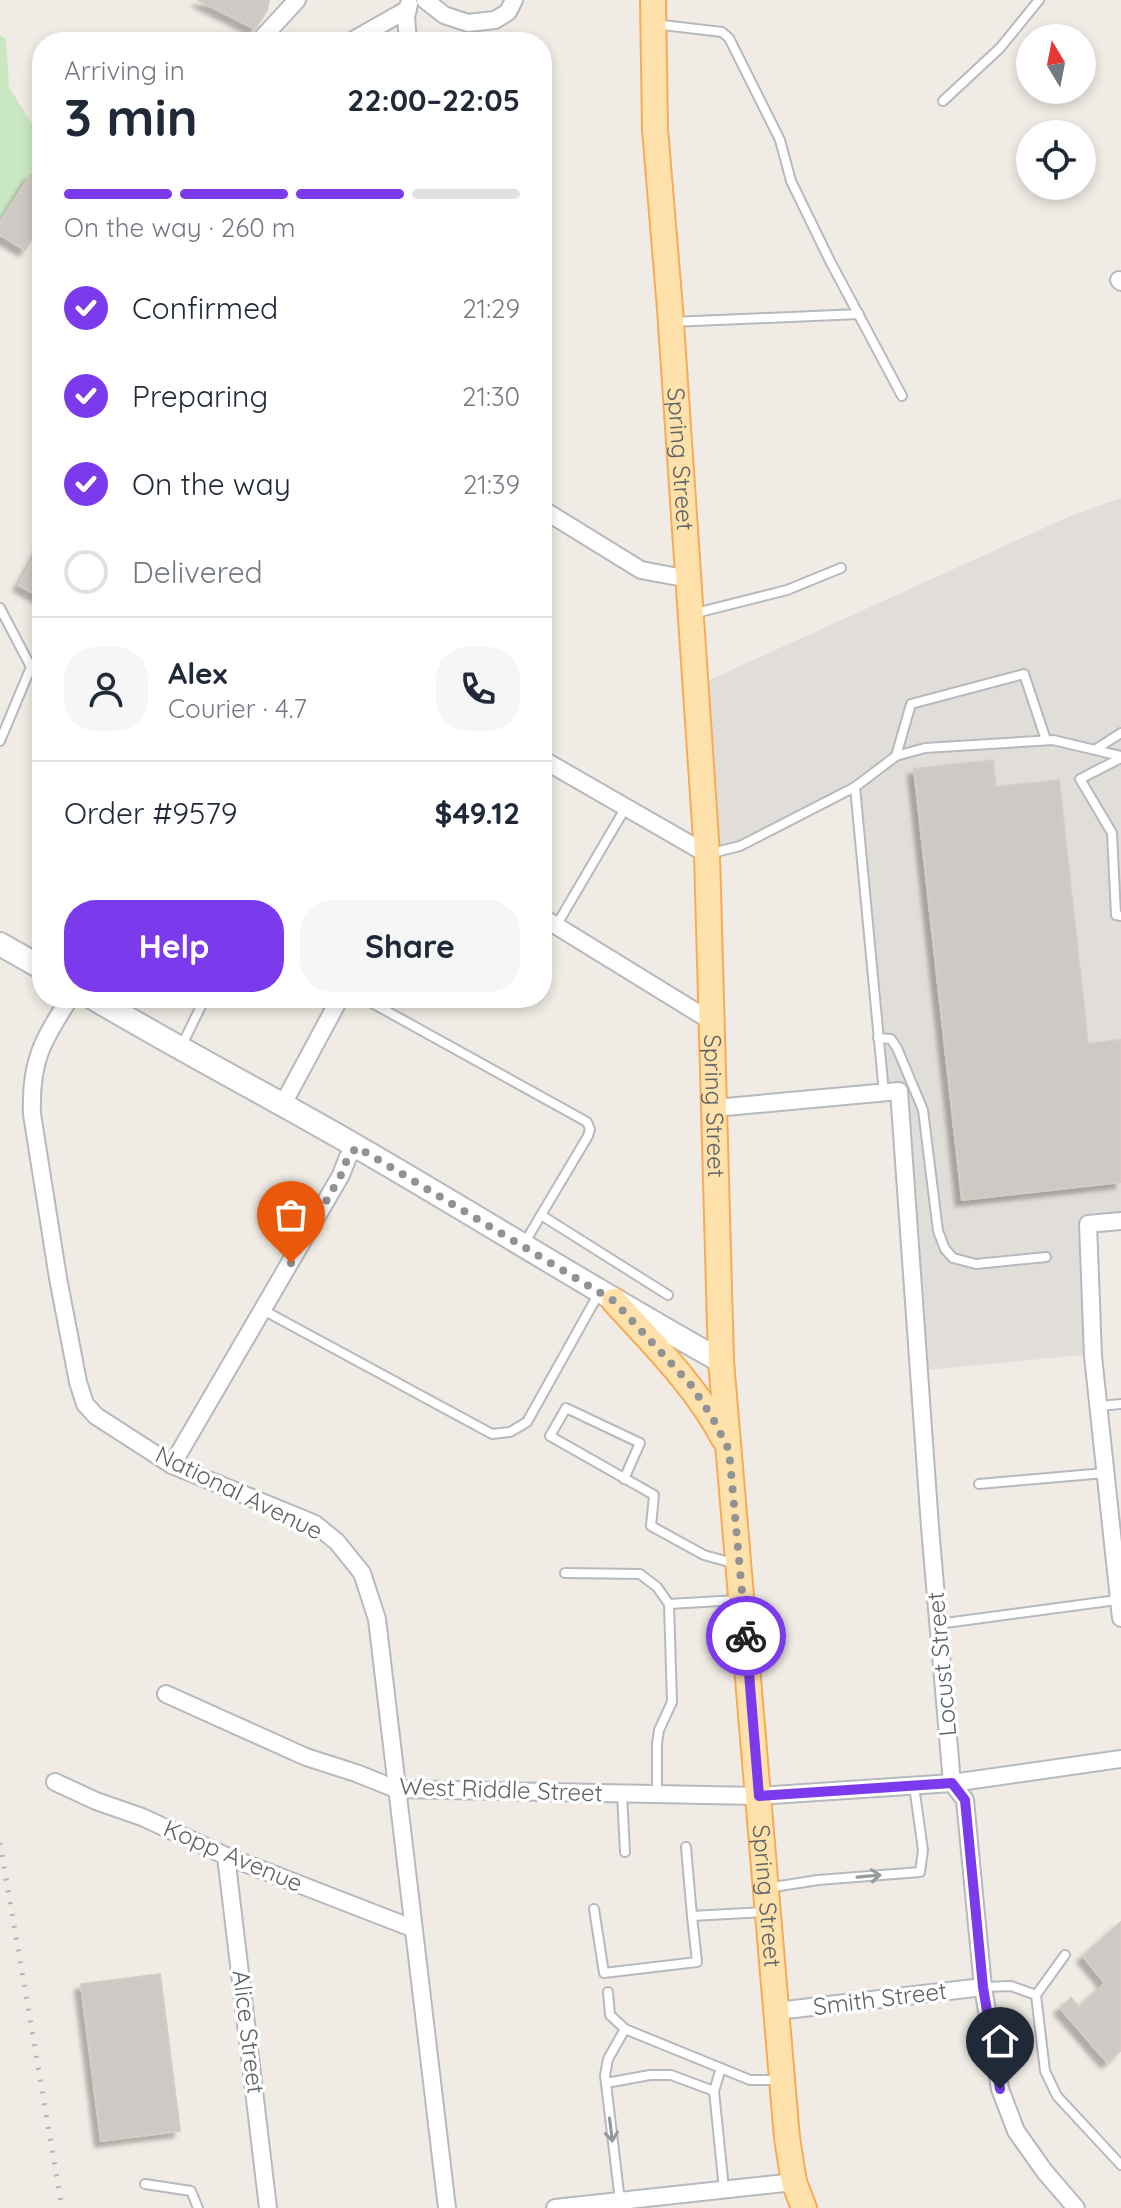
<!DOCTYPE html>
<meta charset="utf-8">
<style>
body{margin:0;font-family:Quicksand,sans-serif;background:#f6f6f7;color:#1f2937;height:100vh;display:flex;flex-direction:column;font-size:30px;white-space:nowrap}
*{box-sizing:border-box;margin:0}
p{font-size:26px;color:#747a83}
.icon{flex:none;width:44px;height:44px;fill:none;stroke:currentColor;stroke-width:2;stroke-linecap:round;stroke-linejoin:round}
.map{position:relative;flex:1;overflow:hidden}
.details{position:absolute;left:32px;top:32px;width:520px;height:976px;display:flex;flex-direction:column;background:#fff;border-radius:32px;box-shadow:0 4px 12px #0003}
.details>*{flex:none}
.needle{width:52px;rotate:350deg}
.controls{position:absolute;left:1016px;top:24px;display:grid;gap:16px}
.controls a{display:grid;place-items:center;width:80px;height:80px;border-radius:50%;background:#fff;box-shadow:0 4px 12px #0003;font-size:40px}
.pin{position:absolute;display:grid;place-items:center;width:68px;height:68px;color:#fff;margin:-82px -34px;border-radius:50% 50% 50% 0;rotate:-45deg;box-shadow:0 0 8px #0007}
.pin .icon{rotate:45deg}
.courier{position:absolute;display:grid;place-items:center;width:80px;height:80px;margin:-40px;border:6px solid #7c3aed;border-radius:50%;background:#fff;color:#222;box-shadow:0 2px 10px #0007}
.head em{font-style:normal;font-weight:800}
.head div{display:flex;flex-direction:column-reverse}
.head{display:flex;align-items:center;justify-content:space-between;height:136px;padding:0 32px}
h1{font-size:52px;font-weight:800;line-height:60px}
.bar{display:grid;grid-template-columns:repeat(4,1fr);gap:12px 8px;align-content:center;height:96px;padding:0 32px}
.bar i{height:10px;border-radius:6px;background:#e0e1e3}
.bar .active{background:#7c3aed}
.bar p{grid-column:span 4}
.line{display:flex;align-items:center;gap:20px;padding:0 32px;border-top:2px solid #e0e1e3}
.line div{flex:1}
.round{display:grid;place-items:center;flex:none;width:84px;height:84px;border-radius:32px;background:#f6f6f7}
ol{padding:0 32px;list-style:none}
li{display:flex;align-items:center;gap:24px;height:88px}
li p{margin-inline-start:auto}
li .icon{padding:8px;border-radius:50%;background:#7c3aed;color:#fff;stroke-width:4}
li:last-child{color:#747a83}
li i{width:44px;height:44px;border:4px solid #e0e1e3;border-radius:50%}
.primary-button{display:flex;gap:16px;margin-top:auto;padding:16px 32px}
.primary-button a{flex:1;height:92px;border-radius:32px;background:#7c3aed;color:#fff;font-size:32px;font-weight:800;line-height:92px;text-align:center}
.primary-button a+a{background:#f6f6f7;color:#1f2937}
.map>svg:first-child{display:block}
.industrial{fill:#e1deda}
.green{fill:#c9e8c1}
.building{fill:#cdc9c4;stroke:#d5ccc3;stroke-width:2;filter:url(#shadow)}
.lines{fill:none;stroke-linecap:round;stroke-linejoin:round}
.lane-casing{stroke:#b6b9bd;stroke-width:12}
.street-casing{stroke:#b6b9bd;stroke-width:20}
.secondary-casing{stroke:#b4babe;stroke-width:26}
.primary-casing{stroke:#f8ab57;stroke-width:28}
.lane{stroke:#fff;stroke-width:8}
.street{stroke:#fff;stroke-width:16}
.secondary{stroke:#fff;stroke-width:22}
.primary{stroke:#ffe1ac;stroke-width:24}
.rail{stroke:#b4b5b6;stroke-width:5;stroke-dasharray:2 10;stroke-linecap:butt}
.oneway{stroke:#969a9c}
.done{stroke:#909393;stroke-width:8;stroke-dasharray:0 14.4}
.route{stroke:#7c3aed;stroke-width:10}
.labels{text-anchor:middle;stroke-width:7;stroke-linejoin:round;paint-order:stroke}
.street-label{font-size:24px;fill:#5d6367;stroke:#fff}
</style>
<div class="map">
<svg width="1121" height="2208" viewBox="0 0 1121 2208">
<defs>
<filter id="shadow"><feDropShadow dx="-6" dy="6" stdDeviation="2" flood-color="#0004"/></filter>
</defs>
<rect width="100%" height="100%" fill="#f0ece5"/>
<polygon class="industrial" points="1121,498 1121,1221 1088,1225 1102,1353 919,1371 899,1092 884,1093 855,788 707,854 696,686 1068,517"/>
<polygon class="green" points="0,35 6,39 9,87 42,140 42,156 0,219"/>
<g class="building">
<polygon points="198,0 269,0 267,10 255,29"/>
<polygon points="31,174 42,180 42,222 25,250 0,235 0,224"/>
<polygon points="42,544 42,598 19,585"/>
<polygon points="993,760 996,787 1059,780 1088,1044 1121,1040 1121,1182 962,1200 914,769"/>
<polygon points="1121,1922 1121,2050 1107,2062 1060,2008 1071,1998 1079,2007 1105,1983 1083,1956"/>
<polygon points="160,1974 180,2131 101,2141 81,1984"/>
</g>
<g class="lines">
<g class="lane-casing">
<g id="lane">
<polyline points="654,24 722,32 729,38 780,140 791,181 830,261 902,396"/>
<polyline points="943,101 1000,48 1039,0"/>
<polyline points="672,322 859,314"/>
<polyline points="0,608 31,667 0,741"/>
<polyline points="692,614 787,590 841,568"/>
<polyline points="1096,749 1121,733"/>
<polyline points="896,756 911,704 1024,674 1046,740"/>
<polyline points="1121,758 1080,779 1112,833 1116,915 1121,916"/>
<polyline points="855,787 884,1093"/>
<polyline points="708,854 740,846 855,787 896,756 925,748 1053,740 1121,756"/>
<polyline points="556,926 626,807"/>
<polyline points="363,998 587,1122 590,1129 588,1136 525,1242"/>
<polyline points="878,1038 891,1039 897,1048 923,1110 938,1231 945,1249 953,1258 976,1264 1046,1257"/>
<polyline points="181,1047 205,998"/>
<polyline points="541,1215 668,1295"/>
<polyline points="263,1310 492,1434 510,1432 527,1422 599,1293"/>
<polyline points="1099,1406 1121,1404"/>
<polyline points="624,1479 640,1443 566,1408 550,1436 654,1495 651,1526 704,1555 736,1564"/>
<polyline points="979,1484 1105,1473"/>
<polyline points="565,1573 640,1574 657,1587 669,1604 738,1600"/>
<polyline points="938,1624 1117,1600"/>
<polyline points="622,1794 625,1852"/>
<polyline points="657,1795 657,1744 659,1730 672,1702 669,1604"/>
<polyline points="686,1847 692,1916 764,1912"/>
<polyline points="767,1888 818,1880 920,1872 923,1850 914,1786"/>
<polyline points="594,1909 604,1973 697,1962 692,1916"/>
<polyline points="1065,1955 1036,1995 1045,2071 1057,2096 1121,2165"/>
<polyline points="983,1987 1011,1986 1036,1995"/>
<polyline points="608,1992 610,2015 625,2029 750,2080 778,2080"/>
<polyline points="721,2068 714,2091 724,2189"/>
<polyline points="606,2083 650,2075 671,2075 714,2091"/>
<polyline points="145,2184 191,2191 198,2208"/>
<polyline points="620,2201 605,2075 608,2059 625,2029"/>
</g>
</g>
<g class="street-casing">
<g id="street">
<polyline points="425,0 444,15 468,23 495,20 508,12 514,0"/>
<polyline points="262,42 263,37 297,0"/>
<polyline points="350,42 408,9"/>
<polyline points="408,42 406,17 409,4"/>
<polyline points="1119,280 1121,282"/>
<polyline points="542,509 641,570 689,579"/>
<polyline points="542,759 707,854"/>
<polyline points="542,917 711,1021"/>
<path d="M70 998C42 1041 30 1062 32 1114L58 1278 78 1382 85 1404 96 1416 172 1465 315 1524 337 1542 362 1573 377 1619 447 2208"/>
<polyline points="283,1104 340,998"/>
<polyline points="715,1108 899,1091 930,1527 952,1783 965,1800 983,1987 1000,2089 1016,2131 1045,2172 1076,2208"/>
<polyline points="1121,1221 1088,1224 1093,1356 1121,1618"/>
<polyline points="172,1465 341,1175 348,1157 357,1147"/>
<polyline points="166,1694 306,1757 356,1773 396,1789 759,1796 952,1783 1121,1759"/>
<polyline points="55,1782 96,1801 142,1817 226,1856 412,1928"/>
<polyline points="226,1856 268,2208"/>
<polyline points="777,2011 983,1987"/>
<polyline points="555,2208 794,2182"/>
</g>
</g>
<g class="secondary-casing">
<g id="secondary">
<polyline points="0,944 42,968"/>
<path d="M93 998C179 1049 267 1095 354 1145 477 1216 597 1292 721 1361"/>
</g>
</g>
<g class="primary-casing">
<g id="primary">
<path id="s1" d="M653 0 655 129 670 309 707 854 721 1361 787 2138 794 2182 804 2208"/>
<path d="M614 1301C654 1345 696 1386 724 1439"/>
</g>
</g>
<use href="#lane" class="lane"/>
<use href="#street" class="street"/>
<use href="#secondary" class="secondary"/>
<use href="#primary" class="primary"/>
<polyline class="rail" points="0,1843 62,2208"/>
</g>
<defs><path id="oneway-shaft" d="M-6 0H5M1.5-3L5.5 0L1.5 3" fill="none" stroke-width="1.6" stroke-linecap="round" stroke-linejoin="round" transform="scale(2)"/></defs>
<g class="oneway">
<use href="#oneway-shaft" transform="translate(869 1876) rotate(-5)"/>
<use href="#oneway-shaft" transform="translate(611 2130) rotate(83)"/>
</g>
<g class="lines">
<polyline class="done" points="291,1263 341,1175 348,1157 357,1147 614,1301 691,1385 712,1417 729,1450 746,1636"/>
<polyline class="route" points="746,1636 759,1796 952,1783 965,1800 983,1987 1000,2089"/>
</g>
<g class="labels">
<g class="street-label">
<text dy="8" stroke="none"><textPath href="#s1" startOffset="460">Spring Street</textPath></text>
<text dy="8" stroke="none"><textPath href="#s1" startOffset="1108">Spring Street</textPath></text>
<text transform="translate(239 1493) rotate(26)" y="8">National Avenue</text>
<text transform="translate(942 1664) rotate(-95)" y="8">Locust Street</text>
<text transform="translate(501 1790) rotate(2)" y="8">West Riddle Street</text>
<text transform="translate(233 1856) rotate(23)" y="8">Kopp Avenue</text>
<text dy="8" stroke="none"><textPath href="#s1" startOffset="1900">Spring Street</textPath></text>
<text transform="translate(880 1999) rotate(-7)" y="8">Smith Street</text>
<text transform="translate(248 2032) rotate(83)" y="8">Alice Street</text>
</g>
</g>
</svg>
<div class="controls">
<a><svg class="needle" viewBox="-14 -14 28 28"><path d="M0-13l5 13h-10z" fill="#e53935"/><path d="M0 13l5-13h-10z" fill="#747a83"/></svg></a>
<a><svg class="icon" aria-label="locate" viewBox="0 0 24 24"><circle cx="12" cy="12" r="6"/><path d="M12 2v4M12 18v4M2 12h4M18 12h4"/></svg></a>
</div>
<div class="pin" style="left:291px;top:1263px;background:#ea580c"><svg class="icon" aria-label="bag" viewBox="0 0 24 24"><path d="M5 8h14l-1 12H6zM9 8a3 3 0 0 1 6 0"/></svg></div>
<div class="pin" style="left:1000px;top:2089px;background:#1f2937"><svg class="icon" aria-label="home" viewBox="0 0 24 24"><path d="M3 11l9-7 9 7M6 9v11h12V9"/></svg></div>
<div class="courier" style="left:746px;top:1636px"><svg class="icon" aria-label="bike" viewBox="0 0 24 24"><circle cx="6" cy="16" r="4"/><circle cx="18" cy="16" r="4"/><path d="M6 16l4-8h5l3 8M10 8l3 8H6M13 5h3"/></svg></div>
<section class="details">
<div class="head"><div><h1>3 min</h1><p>Arriving in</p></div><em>22:00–22:05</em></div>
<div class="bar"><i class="active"></i><i class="active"></i><i class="active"></i><i></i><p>On the way · 260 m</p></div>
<ol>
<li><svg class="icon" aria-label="check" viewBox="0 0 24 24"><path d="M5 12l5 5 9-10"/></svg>Confirmed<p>21:29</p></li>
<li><svg class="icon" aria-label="check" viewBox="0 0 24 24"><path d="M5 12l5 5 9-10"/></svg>Preparing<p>21:30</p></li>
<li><svg class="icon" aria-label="check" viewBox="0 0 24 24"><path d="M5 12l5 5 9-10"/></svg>On the way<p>21:39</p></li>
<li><i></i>Delivered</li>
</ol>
<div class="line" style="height:144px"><a class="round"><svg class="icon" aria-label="person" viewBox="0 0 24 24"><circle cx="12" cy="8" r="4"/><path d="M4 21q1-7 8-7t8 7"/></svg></a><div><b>Alex</b><p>Courier · 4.7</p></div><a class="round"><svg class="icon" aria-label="phone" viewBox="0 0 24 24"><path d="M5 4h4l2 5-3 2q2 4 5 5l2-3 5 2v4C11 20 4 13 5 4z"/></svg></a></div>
<div class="line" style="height:104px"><div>Order #9579</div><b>$49.12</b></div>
<div class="primary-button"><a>Help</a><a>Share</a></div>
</section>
</div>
